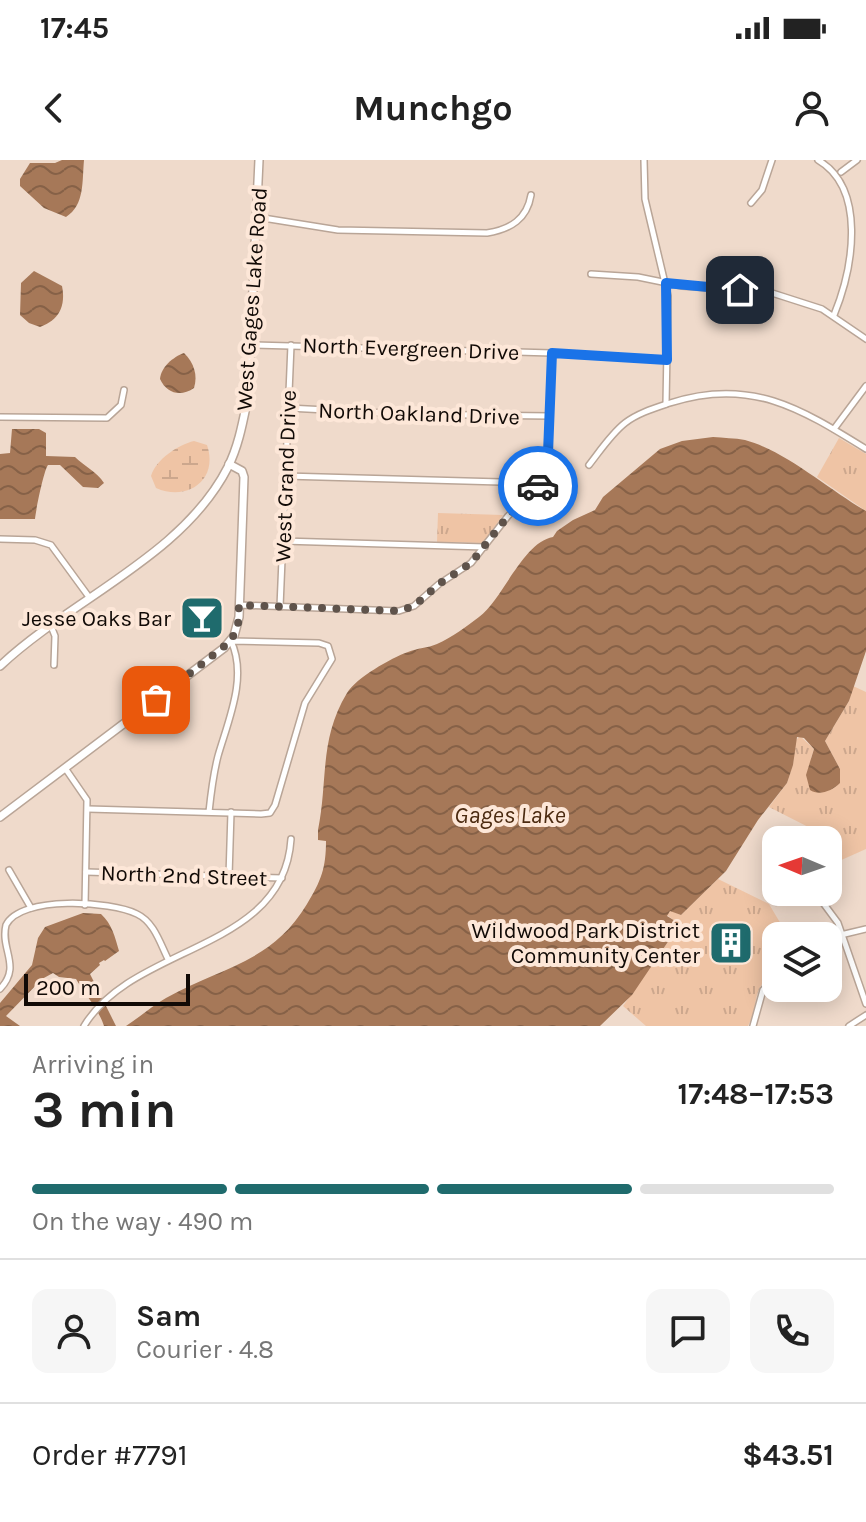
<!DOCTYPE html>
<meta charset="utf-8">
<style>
body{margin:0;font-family:Karla,sans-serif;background:#f6f6f6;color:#222;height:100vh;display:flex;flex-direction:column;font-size:30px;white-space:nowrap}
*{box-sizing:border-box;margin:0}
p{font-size:26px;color:#767676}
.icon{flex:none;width:44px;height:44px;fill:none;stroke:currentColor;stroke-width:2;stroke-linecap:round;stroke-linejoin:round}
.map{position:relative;height:866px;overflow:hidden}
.side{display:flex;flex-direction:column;background:#fff;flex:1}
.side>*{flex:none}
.needle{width:52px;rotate:272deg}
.fabs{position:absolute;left:762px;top:666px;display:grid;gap:16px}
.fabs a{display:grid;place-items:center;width:80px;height:80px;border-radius:16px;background:#fff;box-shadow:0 4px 20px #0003;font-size:40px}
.scale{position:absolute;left:24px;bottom:20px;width:166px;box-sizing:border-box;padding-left:8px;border:4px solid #110a06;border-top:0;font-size:22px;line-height:28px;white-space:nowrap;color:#110a06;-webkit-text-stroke:6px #fde7d8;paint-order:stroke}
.pin{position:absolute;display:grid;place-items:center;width:68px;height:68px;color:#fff;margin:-34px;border-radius:16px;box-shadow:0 4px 12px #0006}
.courier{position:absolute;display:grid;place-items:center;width:80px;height:80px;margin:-40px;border:6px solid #1a73e8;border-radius:50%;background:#fff;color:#222;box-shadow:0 2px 10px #0007}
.overview em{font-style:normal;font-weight:700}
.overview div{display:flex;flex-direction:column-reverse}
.overview{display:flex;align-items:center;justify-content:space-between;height:136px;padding:0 32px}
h1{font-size:52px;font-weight:700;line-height:60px}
.bar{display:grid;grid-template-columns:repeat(4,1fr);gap:12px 8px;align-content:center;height:96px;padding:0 32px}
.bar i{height:10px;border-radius:6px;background:#e0e0e0}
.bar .on{background:#1f6b6d}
.bar p{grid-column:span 4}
.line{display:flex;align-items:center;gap:20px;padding:0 32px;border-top:2px solid #e0e0e0}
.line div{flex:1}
.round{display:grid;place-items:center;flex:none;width:84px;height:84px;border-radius:16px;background:#f6f6f6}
.status{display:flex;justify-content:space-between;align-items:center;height:56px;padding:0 40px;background:#fff;direction:ltr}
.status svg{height:22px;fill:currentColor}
header{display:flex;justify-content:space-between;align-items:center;height:104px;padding:0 32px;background:#fff;font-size:36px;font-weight:700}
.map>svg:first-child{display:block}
.grass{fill:url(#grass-tufts)}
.wetland{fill:url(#wetland-marsh)}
.water{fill:url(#water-waves)}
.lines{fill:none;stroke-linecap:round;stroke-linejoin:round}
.minor-casing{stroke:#b9a597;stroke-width:8}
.tertiary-casing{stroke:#b9a597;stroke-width:10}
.minor{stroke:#fff;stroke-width:5}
.tertiary{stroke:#fff;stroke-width:7}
.done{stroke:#5f534b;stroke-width:8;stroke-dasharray:0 14.4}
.route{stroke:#1a73e8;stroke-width:10}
.labels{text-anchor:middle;stroke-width:8;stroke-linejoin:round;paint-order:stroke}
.street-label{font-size:22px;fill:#110a06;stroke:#fde7d8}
.poi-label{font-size:22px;fill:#110a06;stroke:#fde7d8;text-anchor:end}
.water-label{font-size:24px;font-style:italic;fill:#4b2a10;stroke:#fde7d8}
</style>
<div class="status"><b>17:45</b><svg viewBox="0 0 49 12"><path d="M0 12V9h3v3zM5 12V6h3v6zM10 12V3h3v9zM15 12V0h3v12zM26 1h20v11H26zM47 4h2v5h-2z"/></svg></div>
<header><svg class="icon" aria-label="back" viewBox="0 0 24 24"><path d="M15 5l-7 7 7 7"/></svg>Munchgo<svg class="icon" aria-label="person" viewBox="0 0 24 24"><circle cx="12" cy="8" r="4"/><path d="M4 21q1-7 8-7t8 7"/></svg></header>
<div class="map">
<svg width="866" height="866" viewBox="0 0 866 866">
<defs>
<pattern id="grass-tufts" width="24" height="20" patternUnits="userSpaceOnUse" patternTransform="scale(2)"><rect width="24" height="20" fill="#efc4a5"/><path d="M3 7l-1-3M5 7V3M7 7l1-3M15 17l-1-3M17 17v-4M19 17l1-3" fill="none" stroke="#cca78d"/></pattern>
<pattern id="wetland-marsh" width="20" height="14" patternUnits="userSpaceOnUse" patternTransform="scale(2)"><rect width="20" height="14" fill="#efc4a5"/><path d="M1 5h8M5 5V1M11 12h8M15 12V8" fill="none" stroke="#cca78d"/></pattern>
<pattern id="water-waves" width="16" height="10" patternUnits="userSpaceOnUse" patternTransform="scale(2)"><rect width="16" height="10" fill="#a67858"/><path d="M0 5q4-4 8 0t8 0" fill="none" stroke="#866147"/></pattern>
</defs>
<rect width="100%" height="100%" fill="#efdacb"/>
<g class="grass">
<polygon points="839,278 866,294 866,351 817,317"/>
<polygon points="438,353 503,355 483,383 437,382"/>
<polygon points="853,526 866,532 866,689 828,706 828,680 824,680 826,676 769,647 787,623 793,604 795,581 800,576 814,589 811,598 840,623 840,609 825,581 849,541"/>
<path d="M718 719 769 744 788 776H776V811C749 830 761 841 748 866H646L623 846 680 765 667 755 670 750 681 755Z"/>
</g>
<path class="wetland" d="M194 281 207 285C219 320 187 342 156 328L151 316C156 299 178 285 194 281Z"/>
<g class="water">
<path d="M62 0H84C82 21 85 45 66 57L44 48 20 26V19L30 3H55Z"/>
<path d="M34 111 62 126C66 146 59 160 40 167L29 163 20 155 21 123Z"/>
<path d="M184 193C194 203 198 215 194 228 181 237 167 234 160 219 161 207 173 197 184 193Z"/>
<path d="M12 269H39L46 273V296L75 297C84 306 97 312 104 323L98 328 83 327 60 305H48C44 310 36 349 35 359H0V294L10 293Z"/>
<path d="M713 277C723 278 735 278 745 280 786 291 829 330 866 351V491L849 541 825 581 840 609V623C832 631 819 636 810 630L806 615 814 589 804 578 797 577 793 605 787 623 758 660 726 711 681 755 670 751 667 756 680 764 632 835 600 866H126C140 857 152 846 166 838 220 807 271 804 307 744 321 721 326 708 326 681L318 680V670C328 621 319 579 347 533 356 518 391 498 408 492 417 488 428 488 437 484 451 478 467 466 479 457 503 439 523 382 553 377L557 371 573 360 595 350 603 337 660 289 682 281Z"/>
<path d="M83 753 101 754C112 764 115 777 119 791L105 801 104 800 99 803 100 805 90 814 116 866H104C98 848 86 836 76 819L59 817 53 813 42 819 6 856 20 866H0V843L32 805 38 778 45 767Z"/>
</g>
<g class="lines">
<g class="minor-casing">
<g id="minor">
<polyline points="644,0 645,39 668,136 666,244"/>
<path d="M818 0C866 28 854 106 834 155"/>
<polyline points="841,12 857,0"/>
<polyline points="751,43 762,30 772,0"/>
<path d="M257 57 338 70 487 73C511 69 527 59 531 35"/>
<polyline points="591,114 638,117 682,126 769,132 822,149 866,179"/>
<polyline points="251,185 552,193 667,200"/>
<polyline points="288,248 404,254 550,256"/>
<polyline points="0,257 107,258 121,245 124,230"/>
<polyline points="834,269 866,226"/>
<path d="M589 305C600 291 611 274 625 263 638 253 655 248 670 243 750 217 800 248 866 289"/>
<polyline points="285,316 540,323"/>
<polyline points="0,379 35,380 51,385 89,437"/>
<polyline points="283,381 485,387"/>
<polyline points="239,445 399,451 414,446 439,424 471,403 508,356 547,318 552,193"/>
<polyline points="280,447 291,185"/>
<polyline points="51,466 55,476 54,505"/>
<polyline points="65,608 87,640 85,745"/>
<path d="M88 649 261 654 270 653 275 645 305 543 332 499 328 486 319 483 231 481C248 517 228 561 218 596 213 615 211 633 209 652"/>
<polyline points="822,680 824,678"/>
<polyline points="9,710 31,748"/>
<polyline points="86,712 282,718"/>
<polyline points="229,716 231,652"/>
<polyline points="815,732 838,763 866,844"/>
<polyline points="776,742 785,732"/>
<polyline points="828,778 866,769"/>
<path d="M0 829C22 806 0 790 6 765 21 735 111 741 137 754 154 762 160 783 168 799"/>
<path d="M84 866C134 783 284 792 291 679"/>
<polyline points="753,866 763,830 776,816"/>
<polyline points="849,866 866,855"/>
</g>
</g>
<g class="tertiary-casing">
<g id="tertiary">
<path d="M0 506C71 439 183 396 228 307 239 285 243 261 248 237L259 0"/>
<polyline points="0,657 224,488 234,476 239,457 244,317 242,311 229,304"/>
</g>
</g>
<use href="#minor" class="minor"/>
<use href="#tertiary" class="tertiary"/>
</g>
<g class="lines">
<polyline class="done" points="156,540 231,481 238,465 239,445 399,451 414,446 439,424 471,403 508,356 538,326"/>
<polyline class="route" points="538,326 547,318 552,193 667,200 666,123 740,130"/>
</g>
<defs>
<g id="bar-square" transform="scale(2.3)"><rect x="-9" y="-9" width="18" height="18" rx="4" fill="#1f6b6d" stroke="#fde7d8"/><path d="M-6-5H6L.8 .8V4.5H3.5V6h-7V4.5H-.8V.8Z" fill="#fff"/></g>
<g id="building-square" transform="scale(2.3)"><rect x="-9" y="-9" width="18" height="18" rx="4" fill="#1f6b6d" stroke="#fde7d8"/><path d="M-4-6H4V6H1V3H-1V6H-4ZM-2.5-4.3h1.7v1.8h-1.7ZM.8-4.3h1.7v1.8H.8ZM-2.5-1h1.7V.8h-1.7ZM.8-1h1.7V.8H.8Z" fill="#fff"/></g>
</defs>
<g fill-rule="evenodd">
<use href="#bar-square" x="202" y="458"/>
<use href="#building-square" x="731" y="783"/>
</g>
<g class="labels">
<g class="street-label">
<text transform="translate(251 139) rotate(-86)" y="8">West Gages Lake Road</text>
<text transform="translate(411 188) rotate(2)" y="8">North Evergreen Drive</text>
<text transform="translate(419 253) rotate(2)" y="8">North Oakland Drive</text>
<text transform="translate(285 316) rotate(-88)" y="8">West Grand Drive</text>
<text transform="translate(184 715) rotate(2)" y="8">North 2nd Street</text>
</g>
<g class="poi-label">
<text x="171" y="466">Jesse Oaks Bar</text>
<text x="700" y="778">Wildwood Park District<tspan x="700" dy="25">Community Center</tspan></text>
</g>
<g class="water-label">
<text x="510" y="663">Gages Lake</text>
</g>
</g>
</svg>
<div class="fabs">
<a><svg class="needle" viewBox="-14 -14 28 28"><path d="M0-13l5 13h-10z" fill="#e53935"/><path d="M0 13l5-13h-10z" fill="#767676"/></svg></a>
<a><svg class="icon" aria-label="layers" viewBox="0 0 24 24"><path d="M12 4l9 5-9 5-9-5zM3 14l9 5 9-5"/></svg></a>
</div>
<div class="scale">200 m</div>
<div class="pin" style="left:156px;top:540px;background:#ea580c"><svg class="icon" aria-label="bag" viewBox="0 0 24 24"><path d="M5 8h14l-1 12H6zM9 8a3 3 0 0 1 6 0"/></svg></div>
<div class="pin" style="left:740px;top:130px;background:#1f2937"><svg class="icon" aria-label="home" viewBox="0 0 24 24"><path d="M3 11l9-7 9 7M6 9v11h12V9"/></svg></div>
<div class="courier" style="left:538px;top:326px"><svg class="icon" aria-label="car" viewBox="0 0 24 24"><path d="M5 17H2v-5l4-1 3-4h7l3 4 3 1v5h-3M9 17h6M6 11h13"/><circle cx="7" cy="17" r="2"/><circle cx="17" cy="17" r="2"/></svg></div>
</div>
<section class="side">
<div class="overview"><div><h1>3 min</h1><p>Arriving in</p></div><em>17:48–17:53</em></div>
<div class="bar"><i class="on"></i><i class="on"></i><i class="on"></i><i></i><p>On the way · 490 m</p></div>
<div class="line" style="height:144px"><a class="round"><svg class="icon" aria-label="person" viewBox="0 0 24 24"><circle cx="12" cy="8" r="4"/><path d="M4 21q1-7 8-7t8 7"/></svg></a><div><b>Sam</b><p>Courier · 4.8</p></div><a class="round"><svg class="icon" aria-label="chat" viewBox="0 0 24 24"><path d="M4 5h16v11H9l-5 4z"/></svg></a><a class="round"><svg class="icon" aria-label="phone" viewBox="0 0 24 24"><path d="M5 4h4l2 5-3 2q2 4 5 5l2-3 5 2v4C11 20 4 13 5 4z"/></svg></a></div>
<div class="line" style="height:104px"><div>Order #7791</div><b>$43.51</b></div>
</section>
